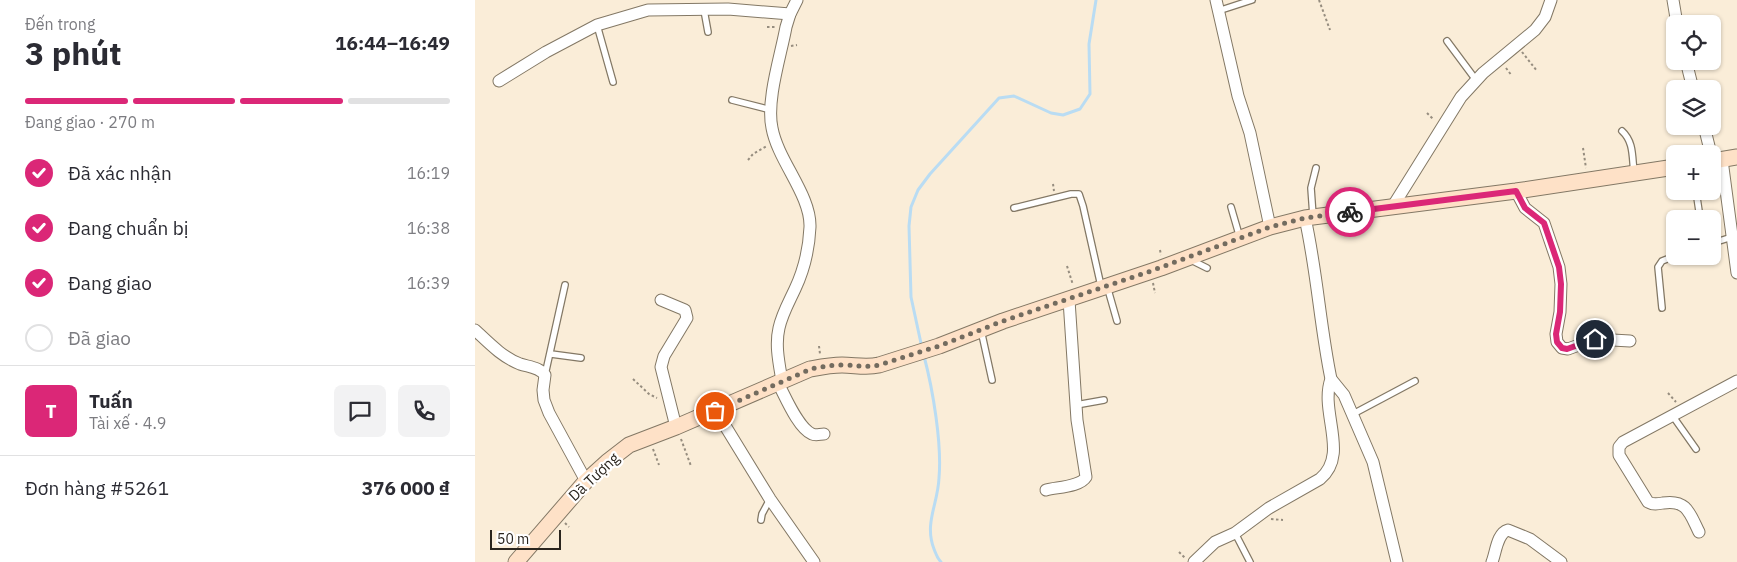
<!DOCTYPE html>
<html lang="vi">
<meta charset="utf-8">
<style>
body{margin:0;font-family:"IBM Plex Sans",sans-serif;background:#f2f2f3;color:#2b2b33;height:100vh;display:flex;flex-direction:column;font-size:19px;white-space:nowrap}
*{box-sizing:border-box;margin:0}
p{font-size:16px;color:#7c7c81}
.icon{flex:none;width:28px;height:28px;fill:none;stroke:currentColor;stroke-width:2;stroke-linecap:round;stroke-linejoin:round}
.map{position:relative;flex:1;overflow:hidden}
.details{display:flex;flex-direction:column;background:#fff;width:475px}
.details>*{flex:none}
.fabs{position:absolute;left:1191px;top:15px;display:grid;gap:10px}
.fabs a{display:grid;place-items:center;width:55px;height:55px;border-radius:8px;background:#fff;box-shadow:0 1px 4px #0004;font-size:25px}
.scale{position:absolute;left:15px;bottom:12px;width:71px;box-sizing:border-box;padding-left:5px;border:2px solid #2a251e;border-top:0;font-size:14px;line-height:18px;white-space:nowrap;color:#2a251e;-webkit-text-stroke:4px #fff;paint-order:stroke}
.pin{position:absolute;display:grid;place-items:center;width:42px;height:42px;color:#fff;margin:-21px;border:2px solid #fff;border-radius:50%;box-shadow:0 1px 5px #0007}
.courier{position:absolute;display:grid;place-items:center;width:50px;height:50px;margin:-25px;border:4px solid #db2777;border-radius:50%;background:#fff;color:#222;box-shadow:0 1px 6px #0007}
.head em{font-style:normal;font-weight:700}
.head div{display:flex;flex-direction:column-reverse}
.head{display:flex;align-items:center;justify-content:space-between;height:85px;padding:0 25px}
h1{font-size:32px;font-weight:700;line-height:38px}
.bar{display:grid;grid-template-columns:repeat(4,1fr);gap:8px 5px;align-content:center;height:60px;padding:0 25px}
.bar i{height:6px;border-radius:4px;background:#e1e1e2}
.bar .active{background:#db2777}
.bar p{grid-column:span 4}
.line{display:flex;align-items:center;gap:12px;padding:0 25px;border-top:1px solid #e1e1e2}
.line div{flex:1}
.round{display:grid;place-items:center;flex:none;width:52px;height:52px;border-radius:8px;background:#f2f2f3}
ol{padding:0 25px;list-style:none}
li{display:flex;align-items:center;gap:15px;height:55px}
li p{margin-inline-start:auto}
li .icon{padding:5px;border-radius:50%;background:#db2777;color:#fff;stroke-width:4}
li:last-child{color:#7c7c81}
li i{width:28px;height:28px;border:2px solid #e1e1e2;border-radius:50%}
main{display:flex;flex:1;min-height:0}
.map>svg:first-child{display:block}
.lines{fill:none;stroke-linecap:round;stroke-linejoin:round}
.stream{stroke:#b9dcf3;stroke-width:3}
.lane-casing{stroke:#837865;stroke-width:8}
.street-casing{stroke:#837865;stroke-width:13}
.secondary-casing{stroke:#837865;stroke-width:17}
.path{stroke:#968d7f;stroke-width:2;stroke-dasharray:2.5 2.5;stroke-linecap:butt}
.lane{stroke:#fff;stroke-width:5.5}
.street{stroke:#fff;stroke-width:11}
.secondary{stroke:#fee1c7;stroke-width:15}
.done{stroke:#736b5f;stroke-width:5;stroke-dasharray:0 9}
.route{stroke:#db2777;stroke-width:6}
.labels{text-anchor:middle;stroke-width:4.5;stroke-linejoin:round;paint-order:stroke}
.street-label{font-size:15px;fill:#2a251e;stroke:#fff}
</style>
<main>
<section class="details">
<div class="head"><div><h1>3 phút</h1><p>Đến trong</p></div><em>16:44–16:49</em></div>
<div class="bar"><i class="active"></i><i class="active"></i><i class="active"></i><i></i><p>Đang giao · 270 m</p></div>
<ol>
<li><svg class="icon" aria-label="check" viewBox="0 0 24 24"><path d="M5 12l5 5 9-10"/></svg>Đã xác nhận<p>16:19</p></li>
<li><svg class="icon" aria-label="check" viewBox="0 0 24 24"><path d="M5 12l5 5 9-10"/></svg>Đang chuẩn bị<p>16:38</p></li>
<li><svg class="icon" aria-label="check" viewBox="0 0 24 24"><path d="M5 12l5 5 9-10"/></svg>Đang giao<p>16:39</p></li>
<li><i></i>Đã giao</li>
</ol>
<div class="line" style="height:90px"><b class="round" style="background:#db2777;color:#fff">T</b><div><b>Tuấn</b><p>Tài xế · 4.9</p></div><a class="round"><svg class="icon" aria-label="chat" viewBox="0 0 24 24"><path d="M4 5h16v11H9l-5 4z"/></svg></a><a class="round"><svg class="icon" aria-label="phone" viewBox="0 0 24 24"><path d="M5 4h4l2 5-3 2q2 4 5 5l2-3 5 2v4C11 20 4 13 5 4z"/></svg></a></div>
<div class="line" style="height:65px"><div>Đơn hàng #5261</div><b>376 000 ₫</b></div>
</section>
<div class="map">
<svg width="1262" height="562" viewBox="0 0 1262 562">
<rect width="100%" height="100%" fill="#faedd8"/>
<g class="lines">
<g class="stream">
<polyline points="447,348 436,297 434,226 436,207 443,190 455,174 524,98 539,96 576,113 588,115 605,109 615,94 614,44 621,0"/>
<path d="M449 356C458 390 467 444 464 478 463 504 449 523 459 549 461 554 462 558 466 562"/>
</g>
<g class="lane-casing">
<g id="lane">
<polyline points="229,10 233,32"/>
<polyline points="743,11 777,0"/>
<polyline points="122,25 138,82"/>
<polyline points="972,41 1001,80"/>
<polyline points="257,100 296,110"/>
<path d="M1147 131C1159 142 1157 157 1159 173"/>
<polyline points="1221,191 1224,211"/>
<polyline points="756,207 765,238"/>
<polyline points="539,208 596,194 604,194 608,206 626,286"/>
<polyline points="838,216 836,188 841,168"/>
<polyline points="1238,243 1257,237"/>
<polyline points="716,260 732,268"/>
<polyline points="632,286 642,321"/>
<polyline points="1187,308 1183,267 1187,261 1200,256"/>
<polyline points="506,330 517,380"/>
<polyline points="76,354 106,358"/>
<polyline points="70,375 90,285"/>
<polyline points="601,405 629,400"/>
<polyline points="878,414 940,381"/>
<polyline points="1197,415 1221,449"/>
<polyline points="286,520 287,514 295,499"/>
<polyline points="760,533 775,562"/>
</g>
</g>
<g class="street-casing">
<g id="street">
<polyline points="741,0 763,96 775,133 795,227"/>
<polyline points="1198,0 1202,24"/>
<polyline points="1211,61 1218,89"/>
<polyline points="24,81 71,52 122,25 173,10 253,9 315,14"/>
<polyline points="1229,126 1236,154"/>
<polyline points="1247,160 1262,273"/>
<polyline points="1041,191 1050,208 1069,223 1084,267 1086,284 1085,312 1081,334 1082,342 1087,348 1093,349 1120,339 1155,341"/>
<polyline points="918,206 986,97 1008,73 1060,30 1070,17 1076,0"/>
<polyline points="186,300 210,310 212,318 189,356 186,367 201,427"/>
<path d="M0 330C14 343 27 357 45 364 54 367 64 367 70 375L68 390 69 400 74 413 111 481"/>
<polyline points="856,379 869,395 898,462 922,562"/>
<path d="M307 381C304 363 300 345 304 328 307 314 314 302 320 289 329 270 334 248 335 227 336 195 303 161 297 128 291 100 306 55 311 27L315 14 322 0"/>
<path d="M303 383C310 396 323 428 337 434 341 436 345 434 349 434"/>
<polyline points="241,411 295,499 339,562"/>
<path d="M571 490C582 487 605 487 611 477L602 420 594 300"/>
<path d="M1224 532C1215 514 1212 499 1188 503 1183 504 1178 505 1173 502L1144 455V447L1148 442 1262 381"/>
<path d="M719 562 740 542 760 533 794 508 845 479C875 454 844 412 856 379 845 326 842 271 830 218"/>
<path d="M1017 562C1021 552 1022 533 1033 530L1055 539 1086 562"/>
</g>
</g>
<g class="secondary-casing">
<g id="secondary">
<polyline points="1238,161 1262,157"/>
<path d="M41 562 111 481 132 462 154 445 201 427 335 369C346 367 356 365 367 365 380 365 391 368 404 365L464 346 528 321 686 268 795 227 830 218 1041 191 1200 167"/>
</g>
</g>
<g class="path">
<polyline points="844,0 855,30"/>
<polyline points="292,27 301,27"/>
<polyline points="316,46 322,45"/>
<polyline points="1047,52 1062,71"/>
<polyline points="1031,68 1037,76"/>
<polyline points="952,113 959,120"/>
<polyline points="1108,148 1111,168"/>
<polyline points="273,160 278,154 292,146"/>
<polyline points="578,184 579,191"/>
<polyline points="685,250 686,255"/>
<polyline points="592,266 598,285"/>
<polyline points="678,283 680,293"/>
<polyline points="344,346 345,354"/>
<polyline points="158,379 174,394 182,398"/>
<polyline points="1193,393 1201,402"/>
<polyline points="206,439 216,466"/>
<polyline points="178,449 184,465"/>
<polyline points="796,519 808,520"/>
<polyline points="90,523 94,527"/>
<polyline points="704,552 711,559"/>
</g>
<use href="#lane" class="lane"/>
<use href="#street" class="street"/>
<use href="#secondary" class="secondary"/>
</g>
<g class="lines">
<path class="done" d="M240 411 336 369C346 367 356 365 367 365 380 365 391 368 404 365L464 346 528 321 676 271 795 227 830 218 875 212"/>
<polyline class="route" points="875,212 1041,191 1050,208 1069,223 1084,267 1086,284 1085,312 1081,334 1082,342 1087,348 1092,349 1120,339"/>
</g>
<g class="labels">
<g class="street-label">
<text transform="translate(119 477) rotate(-43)" y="5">Dã Tượng</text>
</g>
</g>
</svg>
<div class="fabs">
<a><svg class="icon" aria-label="locate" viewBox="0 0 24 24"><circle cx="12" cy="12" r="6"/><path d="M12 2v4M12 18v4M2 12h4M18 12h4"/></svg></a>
<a><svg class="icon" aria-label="layers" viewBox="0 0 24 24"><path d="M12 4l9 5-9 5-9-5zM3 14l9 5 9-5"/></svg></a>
<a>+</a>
<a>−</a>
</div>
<div class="scale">50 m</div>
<div class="pin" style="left:240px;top:411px;background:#ea580c"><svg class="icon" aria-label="bag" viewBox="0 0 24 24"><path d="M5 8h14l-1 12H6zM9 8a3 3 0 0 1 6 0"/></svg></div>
<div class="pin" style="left:1120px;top:339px;background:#1f2937"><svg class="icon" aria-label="home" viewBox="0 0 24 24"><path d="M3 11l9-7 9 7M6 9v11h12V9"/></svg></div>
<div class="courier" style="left:875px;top:212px"><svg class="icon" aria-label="bike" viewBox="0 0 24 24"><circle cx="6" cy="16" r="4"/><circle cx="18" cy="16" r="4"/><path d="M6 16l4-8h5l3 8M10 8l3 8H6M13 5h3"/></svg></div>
</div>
</main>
